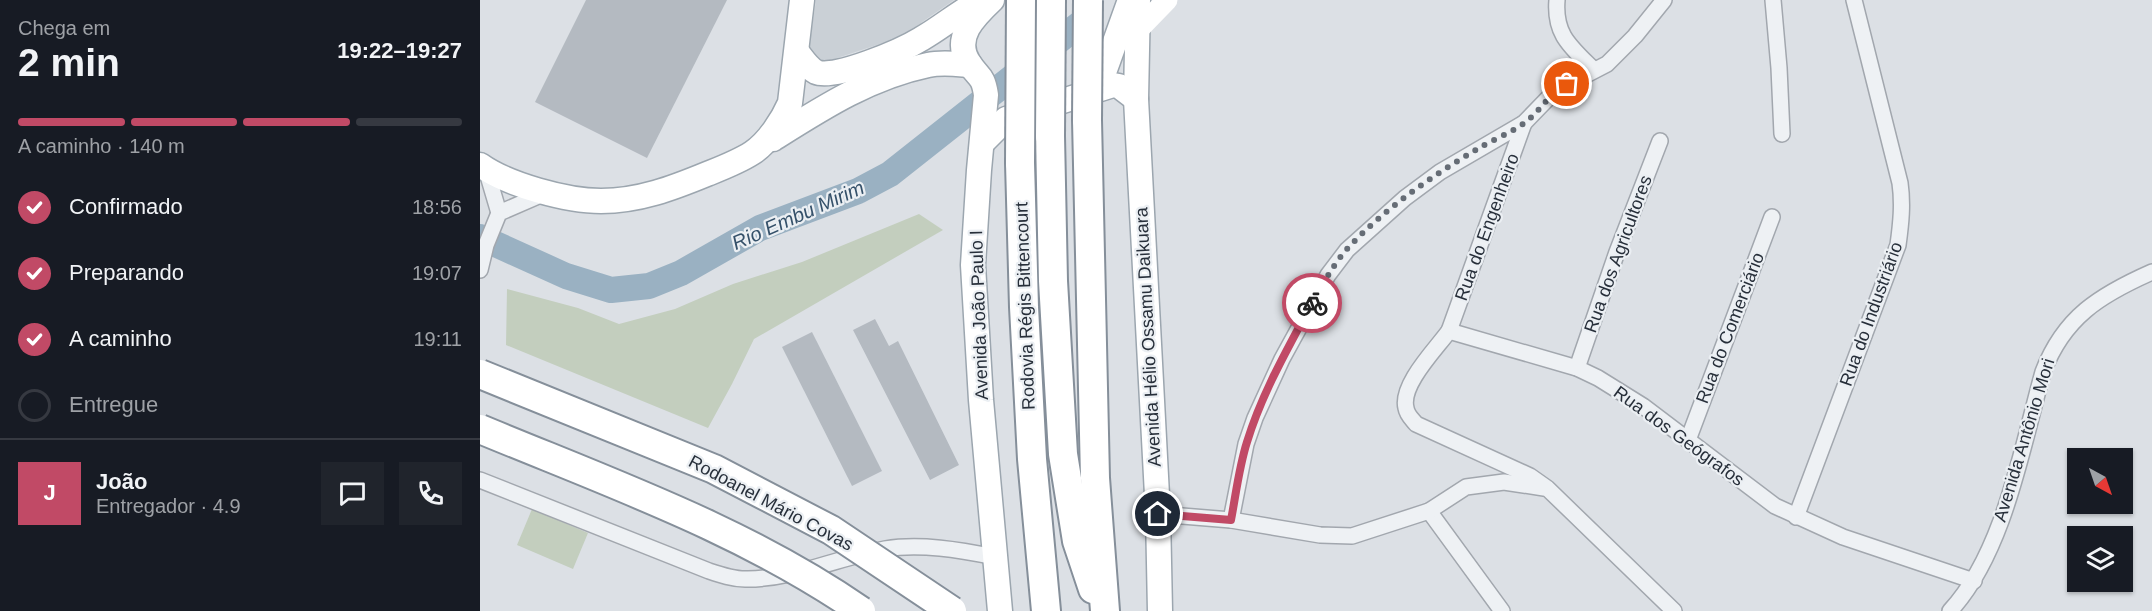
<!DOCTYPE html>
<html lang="pt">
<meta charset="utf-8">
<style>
body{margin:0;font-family:Arial,sans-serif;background:#20242c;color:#f1f3f6;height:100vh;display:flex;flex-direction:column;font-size:22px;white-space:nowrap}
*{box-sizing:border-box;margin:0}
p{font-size:20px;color:#9ea1a6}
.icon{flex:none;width:33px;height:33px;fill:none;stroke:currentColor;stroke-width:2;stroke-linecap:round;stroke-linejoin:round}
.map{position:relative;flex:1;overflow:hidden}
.side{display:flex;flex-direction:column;background:#171b24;width:480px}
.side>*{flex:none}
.needle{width:39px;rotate:140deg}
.controls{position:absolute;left:1587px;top:448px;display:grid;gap:12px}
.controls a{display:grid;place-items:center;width:66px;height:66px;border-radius:0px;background:#171b24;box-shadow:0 2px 4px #0004;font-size:30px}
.pin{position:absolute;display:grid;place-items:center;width:51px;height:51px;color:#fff;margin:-26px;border:3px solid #fff;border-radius:50%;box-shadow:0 2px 6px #0007}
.courier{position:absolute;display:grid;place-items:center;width:60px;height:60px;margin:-30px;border:4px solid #c14a66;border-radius:50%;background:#fff;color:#222;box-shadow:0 2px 8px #0007}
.overview em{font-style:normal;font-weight:800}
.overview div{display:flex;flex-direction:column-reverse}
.overview{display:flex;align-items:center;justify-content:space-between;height:102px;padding:0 18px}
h1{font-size:39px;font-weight:800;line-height:45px}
.bar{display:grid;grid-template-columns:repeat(4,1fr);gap:9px 6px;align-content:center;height:72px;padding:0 18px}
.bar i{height:8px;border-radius:4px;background:#363941}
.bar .on{background:#c14a66}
.bar p{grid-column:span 4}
.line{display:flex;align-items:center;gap:15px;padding:0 18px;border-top:2px solid #363941}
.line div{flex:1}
.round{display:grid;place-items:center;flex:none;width:63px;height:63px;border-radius:0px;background:#20242c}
ol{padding:0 18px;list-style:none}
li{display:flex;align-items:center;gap:18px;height:66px}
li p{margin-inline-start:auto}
li .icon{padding:6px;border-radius:50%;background:#c14a66;color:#fff;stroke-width:4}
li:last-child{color:#9ea1a6}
li i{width:33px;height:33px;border:3px solid #363941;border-radius:50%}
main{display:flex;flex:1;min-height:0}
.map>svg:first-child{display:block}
.built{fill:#cad0d6}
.green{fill:#c3cebe}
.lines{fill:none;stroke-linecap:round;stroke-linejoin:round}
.river{stroke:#9ab1c2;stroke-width:26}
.building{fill:#b4bac1}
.minor-casing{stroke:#a2a7ae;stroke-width:18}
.primary-casing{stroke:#9ca6af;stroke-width:27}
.motorway-casing{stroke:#858f9a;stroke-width:32}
.minor{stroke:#eef1f4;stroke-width:15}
.secondary{stroke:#fff;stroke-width:21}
.primary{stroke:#fff;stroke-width:24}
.motorway{stroke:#fff;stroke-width:28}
.motorway-bridge-casing{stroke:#858f9a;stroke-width:32;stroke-linecap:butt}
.motorway-bridge{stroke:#fff;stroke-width:28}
.done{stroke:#666d76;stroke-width:6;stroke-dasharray:0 10.8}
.route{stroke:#c14a66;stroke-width:8}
.labels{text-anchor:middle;stroke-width:4.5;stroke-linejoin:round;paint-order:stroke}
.street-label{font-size:18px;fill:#272f3a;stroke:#ebeff3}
.water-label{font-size:20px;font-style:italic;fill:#35516a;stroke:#ebeff3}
</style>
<main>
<section class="side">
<div class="overview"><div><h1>2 min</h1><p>Chega em</p></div><em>19:22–19:27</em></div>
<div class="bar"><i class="on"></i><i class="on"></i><i class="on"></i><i></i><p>A caminho · 140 m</p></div>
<ol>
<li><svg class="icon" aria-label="check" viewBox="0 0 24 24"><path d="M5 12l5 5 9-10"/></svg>Confirmado<p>18:56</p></li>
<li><svg class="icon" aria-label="check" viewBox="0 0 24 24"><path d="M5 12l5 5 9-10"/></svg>Preparando<p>19:07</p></li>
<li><svg class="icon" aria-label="check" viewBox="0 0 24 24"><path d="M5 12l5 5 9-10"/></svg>A caminho<p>19:11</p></li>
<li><i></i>Entregue</li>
</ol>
<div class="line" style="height:108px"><b class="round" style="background:#c14a66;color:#fff">J</b><div><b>João</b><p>Entregador · 4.9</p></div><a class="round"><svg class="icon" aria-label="chat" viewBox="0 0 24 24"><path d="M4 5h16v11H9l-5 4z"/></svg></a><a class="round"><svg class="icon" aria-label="phone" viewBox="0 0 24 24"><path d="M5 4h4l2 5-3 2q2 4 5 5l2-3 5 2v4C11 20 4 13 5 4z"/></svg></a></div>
</section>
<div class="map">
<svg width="1672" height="611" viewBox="0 0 1672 611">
<rect width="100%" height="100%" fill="#dce0e5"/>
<polygon class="built" points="336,0 474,0 442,22 436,32 342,63 329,49"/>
<g class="green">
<polygon points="439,214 463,230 274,339 252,384 228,428 26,345 27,289 98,308 139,324 195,309 253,284 322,262"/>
<polygon points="52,509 108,533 93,569 37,545"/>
</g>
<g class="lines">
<polyline class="river" points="0,237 86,276 131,290 169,286 201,273 280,228 378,191 410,174 601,23"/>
</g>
<g class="building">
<polygon points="106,0 247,0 167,158 55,102"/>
<polygon points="395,319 409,346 418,341 479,465 450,480 373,330"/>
<polygon points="332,332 402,471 372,486 302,347"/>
</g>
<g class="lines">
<g class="minor-casing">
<g id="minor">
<path d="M1077 0C1074 35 1091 47 1114 70"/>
<polyline points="1293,0 1299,68 1302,134"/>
<polyline points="6,169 19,213"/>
<polyline points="0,270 6,245 19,213 65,193"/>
<polyline points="969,331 1044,123"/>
<polyline points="1097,368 1137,252 1180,141"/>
<polyline points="1208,440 1292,217"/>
<path d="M0 480 229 571C241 575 253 579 265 579 310 580 360 557 405 549 440 543 480 550 515 557"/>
<polyline points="949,511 1022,611"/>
<polyline points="678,514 751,520 840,535 872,536 949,511 986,487 1024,482 1064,488"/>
<path d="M1316 517 1418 245C1421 223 1423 204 1420 183L1374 0"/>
<polyline points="751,520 766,444 775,418 802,359 848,275 867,250 925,198 960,172 1044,123 1075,91 1127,64 1155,36 1184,0"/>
<path d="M1194 611 1067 488 1050 476 936 424C932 419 927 415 926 408 920 385 956 349 969 331L1097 368 1118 378 1163 406 1295 506 1363 537 1494 581"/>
<path d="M1470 611C1524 553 1542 447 1563 372 1584 317 1620 295 1672 272"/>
</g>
</g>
<g class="primary-casing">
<g id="primary">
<path d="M512 0C495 16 472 38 489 63 498 78 503 74 506 95L499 170 493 265 501 400 520 611"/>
<polyline points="658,0 656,99 678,514 680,611"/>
<path d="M317 52C322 58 328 68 336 72 355 80 423 50 441 39 462 27 479 12 500 1"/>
<polyline points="622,78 650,0"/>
<path d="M293 139C342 108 390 77 448 65 462 62 476 64 490 65"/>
<polyline points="503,142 526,119 633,85 639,86 656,99"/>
<path d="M0 165C28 185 87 201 121 201 159 201 193 188 227 174 242 168 258 162 272 153 288 143 303 119 310 103L322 0"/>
</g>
</g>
<g class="motorway-casing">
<g id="motorway">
<polyline points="607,120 615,478 625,611"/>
<polyline points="570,136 573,281 583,454 597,541 613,589"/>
<polyline points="540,163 544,307 552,459 566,611"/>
</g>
</g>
<use href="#minor" class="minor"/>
<polyline class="secondary" points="656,32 687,0"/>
<use href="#primary" class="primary"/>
<use href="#motorway" class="motorway"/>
<g class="motorway-bridge-casing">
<g id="motorway-bridge">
<polyline points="607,120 608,0"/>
<polyline points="570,136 571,0"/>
<polyline points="540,163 541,0"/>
<polyline points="0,374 234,469 351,530 472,611"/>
<path d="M0 429C130 483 264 530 381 611"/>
</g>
</g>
<use href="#motorway-bridge" class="motorway-bridge"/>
</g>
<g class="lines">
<path class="done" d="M832 303C843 284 853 265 867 249 904 209 952 176 999 148 1013 140 1030 133 1043 124 1061 111 1067 95 1087 84"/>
<path class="route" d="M678 514 751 520C756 494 759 467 767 442 782 393 808 348 832 303"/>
</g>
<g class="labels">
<g class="street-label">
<text transform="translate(1007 227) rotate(-70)" y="6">Rua do Engenheiro</text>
<text transform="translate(1138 254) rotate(-70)" y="6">Rua dos Agricultores</text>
<text transform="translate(545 306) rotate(-92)" y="6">Rodovia Régis Bittencourt</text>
<text transform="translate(1391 314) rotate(-70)" y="6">Rua do Industriário</text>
<text transform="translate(499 315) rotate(-92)" y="6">Avenida João Paulo I</text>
<text transform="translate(1250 328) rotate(-69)" y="6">Rua do Comerciário</text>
<text transform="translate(668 337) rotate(-93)" y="6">Avenida Hélio Ossamu Daikuara</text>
<text transform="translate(1199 436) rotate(36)" y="6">Rua dos Geógrafos</text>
<text transform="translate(1544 440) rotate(-73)" y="6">Avenida Antônio Mori</text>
<text transform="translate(291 503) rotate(28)" y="6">Rodoanel Mário Covas</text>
</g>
<g class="water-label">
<text transform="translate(318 215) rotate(-24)" y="7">Rio Embu Mirim</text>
</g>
</g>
</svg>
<div class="controls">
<a><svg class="needle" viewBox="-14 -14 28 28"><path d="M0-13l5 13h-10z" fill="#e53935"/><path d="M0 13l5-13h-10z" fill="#9ea1a6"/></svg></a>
<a><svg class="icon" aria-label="layers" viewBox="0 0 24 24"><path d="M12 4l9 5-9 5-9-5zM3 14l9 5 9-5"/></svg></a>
</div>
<div class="pin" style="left:1087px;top:84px;background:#ea580c"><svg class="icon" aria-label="bag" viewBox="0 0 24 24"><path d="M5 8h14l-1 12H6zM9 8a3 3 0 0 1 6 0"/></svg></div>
<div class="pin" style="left:678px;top:514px;background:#1f2937"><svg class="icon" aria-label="home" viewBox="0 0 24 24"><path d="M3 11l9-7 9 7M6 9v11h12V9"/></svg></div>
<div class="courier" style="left:832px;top:303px"><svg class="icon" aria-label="bike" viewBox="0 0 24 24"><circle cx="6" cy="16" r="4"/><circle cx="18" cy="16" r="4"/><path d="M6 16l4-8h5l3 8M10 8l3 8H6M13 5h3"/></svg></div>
</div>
</main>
